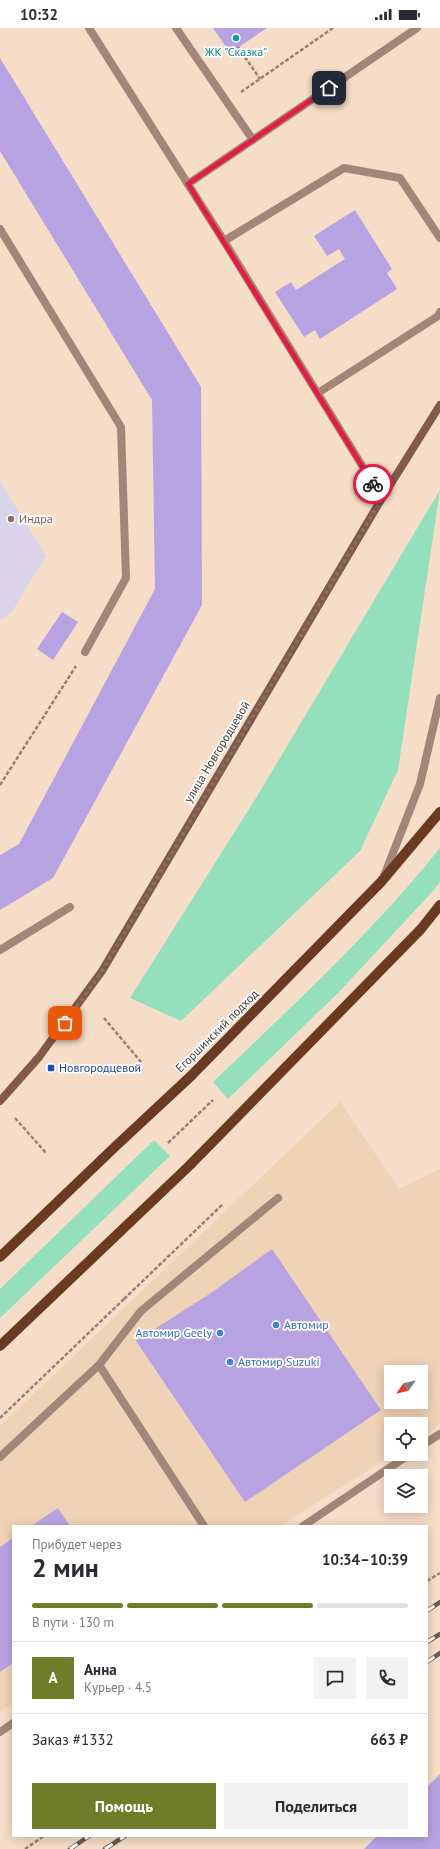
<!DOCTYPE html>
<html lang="ru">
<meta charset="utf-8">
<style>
body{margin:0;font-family:"PT Sans",sans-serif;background:#f2f2f3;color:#2b2b33;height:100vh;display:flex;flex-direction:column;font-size:15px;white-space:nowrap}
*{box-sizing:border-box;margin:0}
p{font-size:13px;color:#7c7c81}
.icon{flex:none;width:22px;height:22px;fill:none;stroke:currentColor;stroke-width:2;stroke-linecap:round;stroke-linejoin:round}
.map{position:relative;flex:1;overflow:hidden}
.panel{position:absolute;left:12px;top:1497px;width:416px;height:312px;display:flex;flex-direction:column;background:#fff;border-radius:0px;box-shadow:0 2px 10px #0003}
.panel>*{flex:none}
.needle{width:26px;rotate:236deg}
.tools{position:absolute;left:384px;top:1337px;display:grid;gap:8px}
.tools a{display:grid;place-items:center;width:44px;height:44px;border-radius:0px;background:#fff;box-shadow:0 2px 10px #0003;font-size:20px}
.pin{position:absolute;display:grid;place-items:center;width:34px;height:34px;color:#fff;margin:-17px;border-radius:8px;box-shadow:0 2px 6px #0006}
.courier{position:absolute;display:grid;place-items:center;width:40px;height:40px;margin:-20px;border:3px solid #e11d48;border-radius:50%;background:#fff;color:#222;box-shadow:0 1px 5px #0007}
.headline em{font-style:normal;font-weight:700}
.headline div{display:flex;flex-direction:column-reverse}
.headline{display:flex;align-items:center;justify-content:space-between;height:68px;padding:0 20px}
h1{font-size:26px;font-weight:700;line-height:30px}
.bar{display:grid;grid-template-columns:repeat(4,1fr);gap:6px 4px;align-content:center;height:48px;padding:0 20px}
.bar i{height:5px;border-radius:3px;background:#e1e1e2}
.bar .active{background:#6f7d2a}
.bar p{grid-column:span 4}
.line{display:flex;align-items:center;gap:10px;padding:0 20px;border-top:1px solid #e1e1e2}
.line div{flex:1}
.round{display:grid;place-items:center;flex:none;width:42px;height:42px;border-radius:0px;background:#f2f2f3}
.button{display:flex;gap:8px;margin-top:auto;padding:8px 20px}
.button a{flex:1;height:46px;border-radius:0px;background:#6f7d2a;color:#fff;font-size:16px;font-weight:700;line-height:46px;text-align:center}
.button a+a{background:#f2f2f3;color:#2b2b33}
.status{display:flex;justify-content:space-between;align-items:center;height:28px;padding:0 20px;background:#fff;direction:ltr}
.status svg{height:11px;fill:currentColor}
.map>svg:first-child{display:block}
.built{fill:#f0d2b6;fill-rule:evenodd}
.education{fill:#dad4ea}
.green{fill:#94e0bd}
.building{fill:#b7a3e2}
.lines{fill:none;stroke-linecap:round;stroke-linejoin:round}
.path{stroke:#948375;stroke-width:2.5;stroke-dasharray:4 2;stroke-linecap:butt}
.lane{stroke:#a38679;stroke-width:8}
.street{stroke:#a38679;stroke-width:8}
.secondary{stroke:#835a47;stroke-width:8}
.primary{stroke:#6b3a23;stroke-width:10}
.rail-casing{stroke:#695c51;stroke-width:4.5}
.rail{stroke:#fff;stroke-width:3;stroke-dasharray:9;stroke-linecap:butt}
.done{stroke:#827366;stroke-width:4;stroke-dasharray:0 7.2}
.route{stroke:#e11d48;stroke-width:5}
.culture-dot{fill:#0f9aa8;stroke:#fff;stroke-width:1.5}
.education-dot{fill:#8d6e63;stroke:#fff;stroke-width:1.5}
.transit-dot{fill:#1a4fb4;stroke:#fff;stroke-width:1.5}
.shop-dot{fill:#3f7fe0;stroke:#fff;stroke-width:1.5}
.labels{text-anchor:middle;stroke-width:3.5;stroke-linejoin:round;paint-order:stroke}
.culture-label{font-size:12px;fill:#0d838f;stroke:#fff}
.education-label{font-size:12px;fill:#785e54;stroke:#fff;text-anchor:start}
.street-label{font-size:12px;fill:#443a32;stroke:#fff}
.transit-label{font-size:12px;fill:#164399;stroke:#fff;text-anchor:start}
.shop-label{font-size:12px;fill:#366cbe;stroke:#fff;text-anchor:start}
</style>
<div class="status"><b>10:32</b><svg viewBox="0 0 49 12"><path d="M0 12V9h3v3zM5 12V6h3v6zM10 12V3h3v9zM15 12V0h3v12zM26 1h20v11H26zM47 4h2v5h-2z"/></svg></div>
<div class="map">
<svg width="440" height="1821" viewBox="0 0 440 1821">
<rect width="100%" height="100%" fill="#f5ddc7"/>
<path class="built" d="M340 1074 399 1161 440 1141V1396L421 1409V1396H391V1426H394L280 1498H13V1675L0 1684V1398ZM391 1344H421V1374H391Z"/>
<polygon class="education" points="0,453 46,528 11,585 0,592"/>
<g class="green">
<polygon points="440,462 398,742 360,823 181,993 130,970 256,770"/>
<path d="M440 820V854L433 863 339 964 228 1071 213 1054C291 979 372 905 440 820Z"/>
<polygon points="154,1112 170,1128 0,1290 0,1261"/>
</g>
<g class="building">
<polygon points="213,0 267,0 230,25"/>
<polygon points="0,30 201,359 202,577 53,850 0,882 0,827 19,816 155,561 152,372 0,123"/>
<polygon points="355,182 392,241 387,245 397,261 320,311 315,302 304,309 275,264 291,254 296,262 345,231 339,221 327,228 314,208"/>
<polygon points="62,584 78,594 53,632 37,621"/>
<polygon points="272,1221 381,1382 245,1474 136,1313 211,1265"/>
<polygon points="58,1480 70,1498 31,1498"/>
<polygon points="13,1510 13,1635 0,1644 0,1519"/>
<polygon points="440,1746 440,1821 364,1821 377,1808 427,1808 427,1759"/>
</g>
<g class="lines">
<g class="path">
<polyline points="238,19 260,51"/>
<polyline points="241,64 333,0"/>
<polyline points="0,757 76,638"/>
<polyline points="104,990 141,1034"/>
<polyline points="15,1090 46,1125"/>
<polyline points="168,1115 213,1072"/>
<polyline points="124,1271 223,1176"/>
<polyline points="0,1390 124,1271"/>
<polyline points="427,1553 440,1545"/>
<polyline points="25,1821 44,1808"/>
</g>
<g class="lane">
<polyline points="89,0 224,213 382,470"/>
<polyline points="176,0 253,112"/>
<polyline points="188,156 417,0"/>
<polyline points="0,201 121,399 126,550 85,624"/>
<polyline points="224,213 344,140 400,150 440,210"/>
<polyline points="318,365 438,288 440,284"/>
<polyline points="0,922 70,879"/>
<polyline points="99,1337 204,1498"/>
<polyline points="421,1418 440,1406"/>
<polyline points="0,1429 99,1337 141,1283 278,1170"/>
<polyline points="303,1498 410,1426"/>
<polyline points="0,1704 13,1695"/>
</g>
<polyline class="street" points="384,848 420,756 440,670"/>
<polyline class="secondary" points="0,1073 39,1029 102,943 382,470 440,377"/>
<g class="primary">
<polyline points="0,1229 118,1116 191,1048 381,854 440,784"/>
<polyline points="0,1318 189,1138 421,901 440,877"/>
</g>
<g class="rail-casing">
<g id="rail">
<polyline points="427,1583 440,1574"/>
<polyline points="427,1614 440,1606"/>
<polyline points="427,1634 440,1625"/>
<polyline points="70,1821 89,1808"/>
<polyline points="105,1821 125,1808"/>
</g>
</g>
<use href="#rail" class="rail"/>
</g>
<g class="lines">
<polyline class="done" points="65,995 102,943 382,470 373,456"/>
<polyline class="route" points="329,60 188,156 373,456"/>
</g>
<circle class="culture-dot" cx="236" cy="10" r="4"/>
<circle class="education-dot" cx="11" cy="491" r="4"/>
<rect class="transit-dot" x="47" y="1036" width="8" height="8" rx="2"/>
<g class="shop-dot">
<circle cx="276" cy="1297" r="4"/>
<circle cx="220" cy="1305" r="4"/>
<circle cx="230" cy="1334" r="4"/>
</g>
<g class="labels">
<g class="culture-label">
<text x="236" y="28">ЖК "Сказка"</text>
</g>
<g class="education-label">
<text x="19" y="495">Индра</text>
</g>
<g class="street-label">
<text transform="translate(217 724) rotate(-59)" y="4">улица Новгородцевой</text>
<text transform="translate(217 1003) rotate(-45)" y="4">Егоршинский подход</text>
</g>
<g class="transit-label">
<text x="59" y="1044">Новгородцевой</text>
</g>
<g class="shop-label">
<text x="284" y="1301">Автомир</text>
<text x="212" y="1309" text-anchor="end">Автомир Geely</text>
<text x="238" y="1338">Автомир Suzuki</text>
</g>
</g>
</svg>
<div class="tools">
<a><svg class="needle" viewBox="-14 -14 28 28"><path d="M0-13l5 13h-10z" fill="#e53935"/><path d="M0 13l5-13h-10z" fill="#7c7c81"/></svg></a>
<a><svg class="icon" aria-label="locate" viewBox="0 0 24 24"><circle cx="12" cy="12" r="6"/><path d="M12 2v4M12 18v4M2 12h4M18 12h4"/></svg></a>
<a><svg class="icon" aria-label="layers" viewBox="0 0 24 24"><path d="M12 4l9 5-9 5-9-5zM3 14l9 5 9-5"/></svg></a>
</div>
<div class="pin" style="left:65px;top:995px;background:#ea580c"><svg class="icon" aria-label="bag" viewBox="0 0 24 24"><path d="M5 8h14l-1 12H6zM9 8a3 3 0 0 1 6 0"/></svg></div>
<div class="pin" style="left:329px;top:60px;background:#1f2937"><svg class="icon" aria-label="home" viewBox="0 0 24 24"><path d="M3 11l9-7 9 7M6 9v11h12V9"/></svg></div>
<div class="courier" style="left:373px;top:456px"><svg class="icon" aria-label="bike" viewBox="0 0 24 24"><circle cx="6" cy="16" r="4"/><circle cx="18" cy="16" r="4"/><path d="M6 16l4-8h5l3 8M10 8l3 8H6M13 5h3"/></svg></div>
<section class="panel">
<div class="headline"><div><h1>2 мин</h1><p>Прибудет через</p></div><em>10:34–10:39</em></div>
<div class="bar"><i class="active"></i><i class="active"></i><i class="active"></i><i></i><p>В пути · 130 m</p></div>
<div class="line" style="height:72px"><b class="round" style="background:#6f7d2a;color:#fff">А</b><div><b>Анна</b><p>Курьер · 4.5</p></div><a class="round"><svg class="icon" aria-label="chat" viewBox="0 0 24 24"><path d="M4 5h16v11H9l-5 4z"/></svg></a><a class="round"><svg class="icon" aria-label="phone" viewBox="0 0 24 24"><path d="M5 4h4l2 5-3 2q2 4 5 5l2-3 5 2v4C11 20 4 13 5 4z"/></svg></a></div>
<div class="line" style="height:52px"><div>Заказ #1332</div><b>663 ₽</b></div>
<div class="button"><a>Помощь</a><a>Поделиться</a></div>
</section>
</div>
